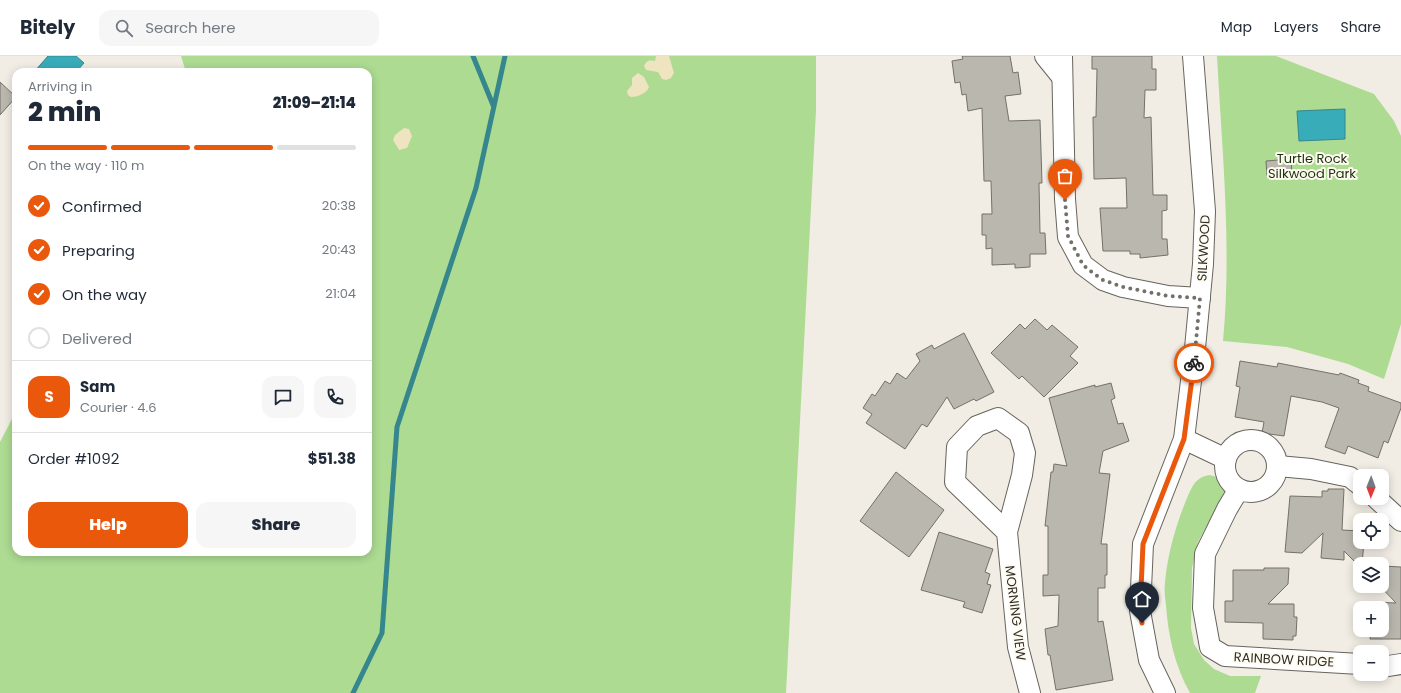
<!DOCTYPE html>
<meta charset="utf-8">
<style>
body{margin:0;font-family:Poppins,sans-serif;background:#f6f6f7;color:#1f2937;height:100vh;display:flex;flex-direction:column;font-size:15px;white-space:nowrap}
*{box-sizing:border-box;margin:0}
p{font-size:13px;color:#747a83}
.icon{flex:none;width:22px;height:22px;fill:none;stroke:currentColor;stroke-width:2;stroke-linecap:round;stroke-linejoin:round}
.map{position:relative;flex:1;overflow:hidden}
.details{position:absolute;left:12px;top:12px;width:360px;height:488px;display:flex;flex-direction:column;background:#fff;border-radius:12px;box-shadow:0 2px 10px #0003}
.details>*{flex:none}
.needle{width:26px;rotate:181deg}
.fabs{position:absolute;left:1353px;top:413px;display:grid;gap:8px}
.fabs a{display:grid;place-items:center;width:36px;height:36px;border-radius:8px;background:#fff;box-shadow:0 2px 10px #0003;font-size:20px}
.pin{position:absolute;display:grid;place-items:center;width:34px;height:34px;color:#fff;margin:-41px -17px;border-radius:50% 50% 50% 0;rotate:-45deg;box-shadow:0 0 4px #0007}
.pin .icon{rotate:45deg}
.courier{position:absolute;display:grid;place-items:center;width:40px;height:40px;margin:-20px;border:3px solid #ea580c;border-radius:50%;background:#fff;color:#222;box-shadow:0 1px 5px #0007}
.headline em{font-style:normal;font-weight:800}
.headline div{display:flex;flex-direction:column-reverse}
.headline{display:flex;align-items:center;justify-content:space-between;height:68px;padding:0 16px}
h1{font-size:26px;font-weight:800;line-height:30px}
.bar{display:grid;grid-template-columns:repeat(4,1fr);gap:6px 4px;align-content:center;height:48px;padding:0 16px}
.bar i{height:5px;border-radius:3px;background:#e0e1e3}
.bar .current{background:#ea580c}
.bar p{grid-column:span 4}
.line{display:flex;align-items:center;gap:10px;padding:0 16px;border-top:1px solid #e0e1e3}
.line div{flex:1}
.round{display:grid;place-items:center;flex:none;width:42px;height:42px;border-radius:12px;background:#f6f6f7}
ol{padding:0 16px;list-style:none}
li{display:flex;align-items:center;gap:12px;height:44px}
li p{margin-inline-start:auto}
li .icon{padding:4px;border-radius:50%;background:#ea580c;color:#fff;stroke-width:4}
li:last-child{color:#747a83}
li i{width:22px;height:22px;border:2px solid #e0e1e3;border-radius:50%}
.button{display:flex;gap:8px;margin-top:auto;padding:8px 16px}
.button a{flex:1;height:46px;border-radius:12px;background:#ea580c;color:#fff;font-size:16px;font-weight:800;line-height:46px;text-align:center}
.button a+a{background:#f6f6f7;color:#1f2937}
header{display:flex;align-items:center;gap:24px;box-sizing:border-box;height:56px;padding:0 20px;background:#fff;border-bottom:1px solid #e0e1e3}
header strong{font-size:19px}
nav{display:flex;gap:22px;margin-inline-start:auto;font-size:14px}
.search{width:280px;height:36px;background:#f6f6f7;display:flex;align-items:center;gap:10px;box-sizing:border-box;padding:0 14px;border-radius:12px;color:#747a83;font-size:15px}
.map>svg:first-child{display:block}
.green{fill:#acdb91}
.sand{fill:#eee4bf}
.water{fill:#39acb9;stroke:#36868e}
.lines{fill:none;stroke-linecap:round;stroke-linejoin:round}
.stream{stroke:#36868e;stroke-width:5}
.building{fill:#bab7ae;stroke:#747168}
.minor-casing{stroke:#67645b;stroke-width:22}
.minor{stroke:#fff;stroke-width:20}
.done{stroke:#72706a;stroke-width:4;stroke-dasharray:0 7.2}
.route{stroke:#ea580c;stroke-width:5}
.labels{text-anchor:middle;stroke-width:4;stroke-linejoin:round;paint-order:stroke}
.park-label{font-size:13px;fill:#1b300d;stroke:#fefbf1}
.street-label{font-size:13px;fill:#2e2d29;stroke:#fefbf1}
</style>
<header>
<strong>Bitely</strong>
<div class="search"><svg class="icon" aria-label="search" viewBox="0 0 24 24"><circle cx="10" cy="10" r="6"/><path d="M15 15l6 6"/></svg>Search here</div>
<nav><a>Map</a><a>Layers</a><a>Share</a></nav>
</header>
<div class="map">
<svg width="1401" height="637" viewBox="0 0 1401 637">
<rect width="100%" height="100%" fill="#f1ede4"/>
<g class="green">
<polygon points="181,0 816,0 816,54 786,637 0,637 0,386 16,355 16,496 368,496 368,16 186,16"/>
<path d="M1217 0H1276L1374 38 1394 65 1401 80V268L1384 323 1348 308 1287 291 1223 285C1232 190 1222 95 1217 0Z"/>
<path d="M1209 419 1218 421 1224 428V437L1198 486 1192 512 1191 572 1194 588 1204 604 1214 613 1230 620H1261L1255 637H1190C1175 610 1168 580 1166 549 1165 542 1164 534 1165 527 1167 501 1175 472 1185 447 1191 434 1193 422 1209 419Z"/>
</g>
<g class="sand">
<path d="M656 0H669L674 17 671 22 666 24 662 23 658 16 646 14 644 10C647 4 649 4 655 5Z"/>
<path d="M638 17 644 21 649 31C647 37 638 41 631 41L628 39 627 35 632 29V22Z"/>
<polygon points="404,72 409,73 412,80 407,92 399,94 393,84 395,79"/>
</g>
<g class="water">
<polygon points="48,0 76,0 84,7 76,16 34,16"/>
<polygon points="1345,53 1345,83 1299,85 1297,55"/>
</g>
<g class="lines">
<g class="stream">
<polyline points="473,0 493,49"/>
<polyline points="353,637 382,577 397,371 476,132 505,0"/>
</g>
</g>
<g class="building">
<polygon points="962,0 1010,0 1013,17 1018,16 1021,38 1005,40 1009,65 1040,64 1042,127 1039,127 1040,177 1045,177 1046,198 1030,198 1030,211 1015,212 1015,208 992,209 992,192 986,193 986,179 982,179 982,158 992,158 991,125 984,125 982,52 968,55 966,38 962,39 960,26 955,27 952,5 963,3"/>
<polygon points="1092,0 1152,0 1152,13 1156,13 1156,34 1145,34 1144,62 1151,61 1153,139 1167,139 1167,154 1162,155 1162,183 1167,183 1168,199 1140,202 1140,198 1130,198 1130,195 1103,195 1100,152 1127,152 1126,122 1094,123 1093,61 1096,61 1097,13 1092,13"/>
<polygon points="0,26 16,41 0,59"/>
<polygon points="1291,103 1292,119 1267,120 1266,105"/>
<polygon points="1035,263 1047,274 1052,269 1078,291 1070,300 1078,307 1044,341 1022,320 1019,323 991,297 1020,268 1025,273"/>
<polygon points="964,277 994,336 976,345 974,343 954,353 947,341 927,371 922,368 905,393 866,367 872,358 863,352 872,338 875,340 885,325 890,328 897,317 906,323 920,305 916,298 932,289 934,293"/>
<polygon points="1240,305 1277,311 1278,307 1339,319 1340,317 1359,324 1358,327 1369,331 1368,335 1401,347 1401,352 1388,387 1384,385 1378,402 1348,390 1345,398 1325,391 1339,352 1322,346 1291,340 1284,380 1262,377 1264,366 1235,361 1240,331 1236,330"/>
<polygon points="1111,327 1115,342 1111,344 1118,368 1123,367 1129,385 1103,395 1099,417 1110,418 1101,488 1107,488 1107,519 1105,519 1105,532 1098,532 1098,566 1103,565 1113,624 1056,634 1050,599 1048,599 1045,573 1058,570 1059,541 1059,539 1043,540 1043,519 1048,519 1048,470 1045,470 1051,416 1053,416 1054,408 1067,410 1049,342 1095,329 1095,331"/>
<polygon points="896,416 944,454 909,501 860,465"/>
<polygon points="1328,433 1344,433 1342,474 1360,475 1360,486 1364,486 1362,508 1360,508 1360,511 1344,495 1344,504 1321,502 1323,477 1302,497 1285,496 1290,440 1322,441 1322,435 1328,435"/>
<polygon points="939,476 993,493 985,516 990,518 987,528 991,529 982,557 963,551 965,546 921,534"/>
<polygon points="1382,510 1401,511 1401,583 1370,583 1371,574 1382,574 1382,552 1371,552 1371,546 1396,547 1380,530 1382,530"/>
<polygon points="1264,512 1289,512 1288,528 1268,548 1294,548 1294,561 1297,561 1296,580 1293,580 1293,584 1263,583 1263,567 1225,566 1225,545 1233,545 1233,514 1264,514"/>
</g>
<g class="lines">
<g class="minor-casing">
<g id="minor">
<polyline points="1045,0 1062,21"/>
<polyline points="1062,0 1065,143 1068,181 1083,209 1103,224 1123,231 1168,240 1200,242"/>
<polyline points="1184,383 1226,403"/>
<circle cx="1251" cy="410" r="26"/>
<polyline points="1278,410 1311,413 1350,421 1360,429"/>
<polyline points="1239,433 1227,453 1205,498 1203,552 1210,591 1225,600 1360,608"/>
<polyline points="1376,442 1401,465"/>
<polyline points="1007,476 955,426 957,391 977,370 998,362 1019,377 1025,397 1022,419 1007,476 1018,591 1030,637"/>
<polyline points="1382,611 1401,608"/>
<polyline points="1165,637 1149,604 1140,555 1143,488 1184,383 1195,292 1203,208 1205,155 1193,0"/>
</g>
</g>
<use href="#minor" class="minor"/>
</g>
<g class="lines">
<polyline class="done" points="1065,144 1068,180 1083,209 1093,217 1103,224 1123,231 1168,240 1200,242 1194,307"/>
<polyline class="route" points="1142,567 1140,555 1143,488 1184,383 1194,307"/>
</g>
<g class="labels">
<g class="park-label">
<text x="1312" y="107">Turtle Rock<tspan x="1312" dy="15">Silkwood Park</tspan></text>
</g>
<g class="street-label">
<text transform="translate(1203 192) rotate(-87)" y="5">SILKWOOD</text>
<text transform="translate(1016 557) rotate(83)" y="5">MORNING VIEW</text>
<text transform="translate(1284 603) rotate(3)" y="5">RAINBOW RIDGE</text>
</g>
</g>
</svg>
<div class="fabs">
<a><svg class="needle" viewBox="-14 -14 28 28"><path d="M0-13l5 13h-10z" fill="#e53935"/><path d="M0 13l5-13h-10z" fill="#747a83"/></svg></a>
<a><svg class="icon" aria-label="locate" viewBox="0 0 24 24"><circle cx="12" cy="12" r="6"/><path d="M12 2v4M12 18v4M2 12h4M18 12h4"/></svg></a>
<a><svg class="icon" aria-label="layers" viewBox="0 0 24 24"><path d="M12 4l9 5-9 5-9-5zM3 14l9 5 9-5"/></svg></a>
<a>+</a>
<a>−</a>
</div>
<div class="pin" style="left:1065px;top:144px;background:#ea580c"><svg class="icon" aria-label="bag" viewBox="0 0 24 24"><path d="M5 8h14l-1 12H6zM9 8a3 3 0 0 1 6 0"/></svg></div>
<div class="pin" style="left:1142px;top:567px;background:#1f2937"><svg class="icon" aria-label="home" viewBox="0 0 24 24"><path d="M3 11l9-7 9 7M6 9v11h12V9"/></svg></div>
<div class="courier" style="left:1194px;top:307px"><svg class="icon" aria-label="bike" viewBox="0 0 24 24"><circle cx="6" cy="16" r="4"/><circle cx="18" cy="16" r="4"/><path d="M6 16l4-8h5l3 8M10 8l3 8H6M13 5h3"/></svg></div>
<section class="details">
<div class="headline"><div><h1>2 min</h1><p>Arriving in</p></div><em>21:09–21:14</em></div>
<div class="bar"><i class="current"></i><i class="current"></i><i class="current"></i><i></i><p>On the way · 110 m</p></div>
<ol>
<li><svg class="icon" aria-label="check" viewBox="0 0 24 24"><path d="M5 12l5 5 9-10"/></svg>Confirmed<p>20:38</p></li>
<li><svg class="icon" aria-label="check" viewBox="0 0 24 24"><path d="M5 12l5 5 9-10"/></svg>Preparing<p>20:43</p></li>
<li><svg class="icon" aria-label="check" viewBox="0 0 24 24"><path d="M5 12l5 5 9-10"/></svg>On the way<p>21:04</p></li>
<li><i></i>Delivered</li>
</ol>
<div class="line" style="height:72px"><b class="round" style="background:#ea580c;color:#fff">S</b><div><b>Sam</b><p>Courier · 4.6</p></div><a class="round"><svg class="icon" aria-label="chat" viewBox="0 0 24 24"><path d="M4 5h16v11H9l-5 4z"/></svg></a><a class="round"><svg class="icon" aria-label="phone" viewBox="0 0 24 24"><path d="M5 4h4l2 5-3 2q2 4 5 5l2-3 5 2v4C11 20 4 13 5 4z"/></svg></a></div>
<div class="line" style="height:52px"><div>Order #1092</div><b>$51.38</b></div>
<div class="button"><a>Help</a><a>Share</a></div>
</section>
</div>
